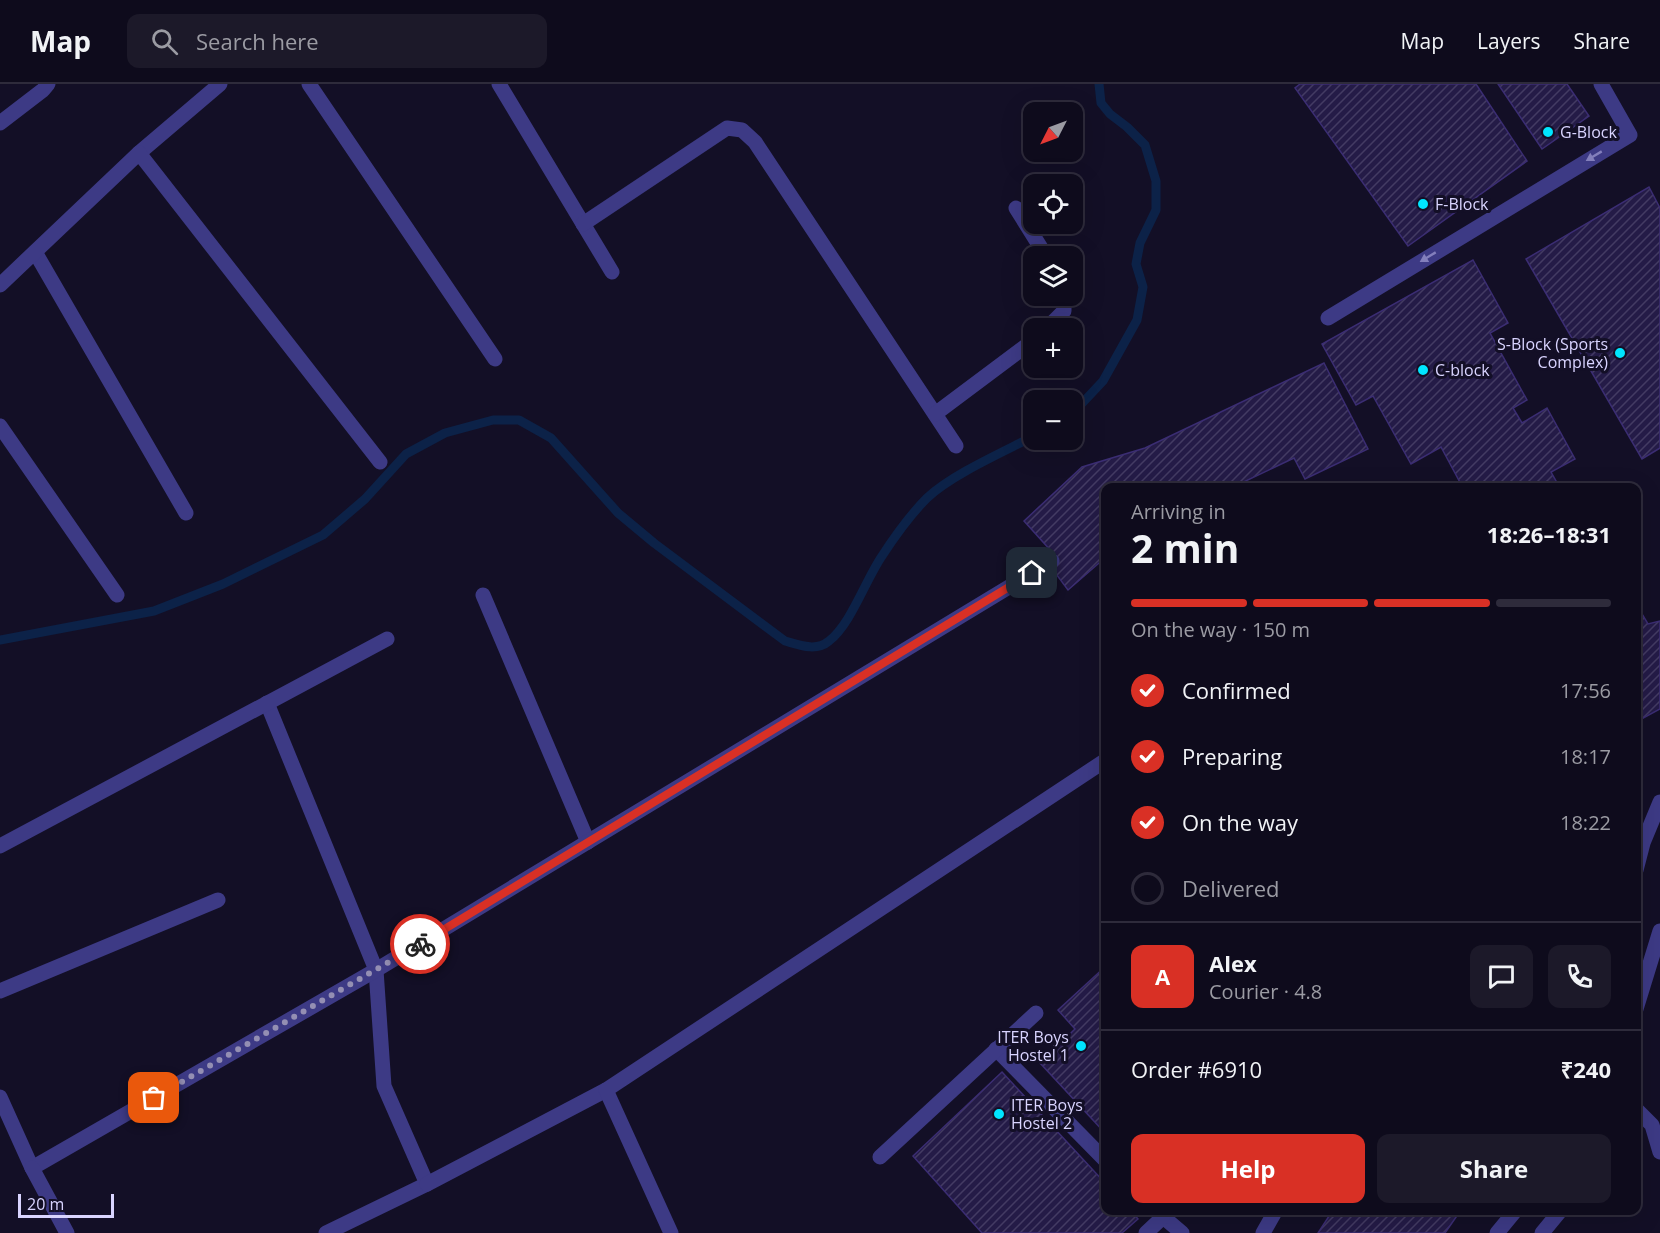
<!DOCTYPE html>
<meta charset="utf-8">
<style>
body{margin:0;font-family:"Open Sans",sans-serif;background:#1c1929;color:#f1f3f6;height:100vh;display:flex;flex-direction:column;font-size:22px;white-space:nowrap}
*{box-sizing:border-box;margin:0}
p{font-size:20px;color:#9b9ba3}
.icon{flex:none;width:33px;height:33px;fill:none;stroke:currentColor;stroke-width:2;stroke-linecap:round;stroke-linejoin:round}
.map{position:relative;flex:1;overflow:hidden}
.drawer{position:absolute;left:1101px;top:399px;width:540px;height:732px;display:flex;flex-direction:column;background:#0e0b1c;border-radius:12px;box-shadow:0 6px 24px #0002,0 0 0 2px #2e2b3b}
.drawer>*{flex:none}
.needle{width:39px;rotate:228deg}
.tools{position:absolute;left:1023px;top:18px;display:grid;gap:12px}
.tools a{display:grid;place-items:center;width:60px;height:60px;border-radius:12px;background:#0e0b1c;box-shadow:0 6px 24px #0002,0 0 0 2px #2e2b3b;font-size:30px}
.scale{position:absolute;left:18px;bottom:15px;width:96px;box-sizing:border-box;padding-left:6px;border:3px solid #d9d4ff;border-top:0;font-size:16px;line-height:21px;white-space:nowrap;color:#d9d4ff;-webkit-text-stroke:4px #130f26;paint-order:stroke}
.pin{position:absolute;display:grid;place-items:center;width:51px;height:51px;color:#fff;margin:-26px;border-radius:12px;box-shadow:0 3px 9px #0006}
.courier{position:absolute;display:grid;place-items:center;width:60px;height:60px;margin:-30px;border:4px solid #d93025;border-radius:50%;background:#fff;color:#222;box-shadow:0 2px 8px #0007}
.headline em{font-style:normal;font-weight:700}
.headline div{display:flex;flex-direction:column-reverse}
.headline{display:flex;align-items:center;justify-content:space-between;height:102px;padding:0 30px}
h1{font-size:39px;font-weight:700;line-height:45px}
.bar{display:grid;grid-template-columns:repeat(4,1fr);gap:9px 6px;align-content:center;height:72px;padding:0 30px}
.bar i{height:8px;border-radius:4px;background:#2e2b3b}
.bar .on{background:#d93025}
.bar p{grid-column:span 4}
.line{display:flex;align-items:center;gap:15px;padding:0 30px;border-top:2px solid #2e2b3b}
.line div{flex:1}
.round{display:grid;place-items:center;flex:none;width:63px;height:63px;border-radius:12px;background:#1c1929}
ol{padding:0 30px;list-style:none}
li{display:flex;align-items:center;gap:18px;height:66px}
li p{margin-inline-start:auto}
li .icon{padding:6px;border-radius:50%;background:#d93025;color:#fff;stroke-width:4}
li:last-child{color:#9b9ba3}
li i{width:33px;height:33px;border:3px solid #2e2b3b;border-radius:50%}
.button{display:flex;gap:12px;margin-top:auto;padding:12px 30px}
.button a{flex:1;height:69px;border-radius:12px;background:#d93025;color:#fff;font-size:24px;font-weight:700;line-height:69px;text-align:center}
.button a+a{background:#1c1929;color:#f1f3f6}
header{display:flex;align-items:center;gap:36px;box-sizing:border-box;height:84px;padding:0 30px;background:#0e0b1c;border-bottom:2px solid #2e2b3b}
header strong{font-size:28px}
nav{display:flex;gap:33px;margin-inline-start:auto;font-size:21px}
.search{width:420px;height:54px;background:#1c1929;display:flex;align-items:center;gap:15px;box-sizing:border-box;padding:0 21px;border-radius:12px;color:#9b9ba3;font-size:22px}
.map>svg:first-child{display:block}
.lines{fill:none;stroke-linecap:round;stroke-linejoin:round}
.stream{stroke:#0c2248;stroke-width:9}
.building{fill:url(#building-hatch);stroke:#3b2d73;stroke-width:1.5}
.minor{stroke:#3d3a85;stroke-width:15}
.oneway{fill:#837fbc}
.done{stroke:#948fb3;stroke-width:6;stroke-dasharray:0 10.8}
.route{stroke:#d93025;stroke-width:8}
.poi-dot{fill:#00e5ff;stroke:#130f26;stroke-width:2}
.labels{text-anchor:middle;stroke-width:6;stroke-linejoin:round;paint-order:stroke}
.poi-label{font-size:16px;fill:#d9d4ff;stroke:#130f26;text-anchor:start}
</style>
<header>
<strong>Map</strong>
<div class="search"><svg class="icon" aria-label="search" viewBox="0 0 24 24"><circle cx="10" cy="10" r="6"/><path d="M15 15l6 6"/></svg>Search here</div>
<nav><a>Map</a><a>Layers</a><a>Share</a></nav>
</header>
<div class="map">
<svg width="1660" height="1149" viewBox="0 0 1660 1149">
<defs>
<pattern id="building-hatch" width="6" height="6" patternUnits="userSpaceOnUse" patternTransform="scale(1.5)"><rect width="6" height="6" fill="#241b47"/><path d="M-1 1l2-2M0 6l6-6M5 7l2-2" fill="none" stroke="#433b63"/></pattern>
</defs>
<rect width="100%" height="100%" fill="#130f26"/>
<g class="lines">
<g class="stream">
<polyline points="1072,330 1103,297 1137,236 1143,203 1136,180 1140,159 1156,126 1156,97 1145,61 1127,43 1110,30 1101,19 1099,0"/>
<path d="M0 556 154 527 223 500 323 451 365 415 406 370 445 349 493 336H519L551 354 618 429 654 459 785 557C799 561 816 568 829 557 851 540 865 497 882 472 895 452 910 431 927 414 951 391 1003 368 1034 352"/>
</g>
</g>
<g class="building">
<polygon points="1300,0 1476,0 1527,77 1408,162 1295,4"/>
<polygon points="1498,0 1567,0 1589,32 1542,65"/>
<polygon points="1649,103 1660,124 1660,364 1642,375 1526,175"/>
<polygon points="1473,176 1508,239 1490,249 1527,316 1513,324 1522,339 1547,324 1575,375 1551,388 1560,404 1463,404 1441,363 1411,380 1373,312 1356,321 1322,260"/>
<polygon points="1324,279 1368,365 1305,395 1294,374 1231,404 1106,404 1106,473 1068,506 1044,474 1052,468 1024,437 1082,383 1145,364"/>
<polygon points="1636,520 1648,540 1660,537 1660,625 1636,638"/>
<polygon points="1106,882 1106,1050 1040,979 1075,945 1058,926"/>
<polygon points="1002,988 1106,1100 1106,1126 1130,1126 1138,1135 1122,1149 982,1149 913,1072"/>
<polygon points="1333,1126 1461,1126 1445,1149 1318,1149"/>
</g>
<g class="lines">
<g class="minor">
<polyline points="309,0 495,275"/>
<polyline points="499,0 612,188"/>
<polyline points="0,39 43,6 48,0"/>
<polyline points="139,69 220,0"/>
<polyline points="1016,124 1046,172"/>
<polyline points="583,140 727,44 742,46 755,58 956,362"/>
<polyline points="35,168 186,429"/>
<polyline points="0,201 139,69 380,378"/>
<polyline points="1328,234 1630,51 1601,0"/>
<polyline points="1047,244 1064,227 1064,212"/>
<polyline points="935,330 1034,256"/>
<polyline points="0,342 117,511"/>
<polyline points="483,511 588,758"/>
<polyline points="267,619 376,886 384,1002 427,1100 326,1149"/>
<polyline points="0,762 387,555"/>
<polyline points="1636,786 1643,759 1660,718"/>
<polyline points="0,907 218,816"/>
<polyline points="1636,925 1660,847"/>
<polyline points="996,965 1106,1077"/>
<polyline points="0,1013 32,1084 376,886 1052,477"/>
<polyline points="1636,1025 1652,1041 1660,1068"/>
<polyline points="880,1073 1036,929"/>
<polyline points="32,1084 67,1149"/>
<polyline points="427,1100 606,1006"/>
<polyline points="1155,1126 1182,1149"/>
<polyline points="671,1149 606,1006 1106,676"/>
<polyline points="1146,1149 1162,1134"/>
<polyline points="1263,1149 1276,1126"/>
<polyline points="1497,1149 1516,1126"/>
<polyline points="1542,1149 1561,1126"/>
</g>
</g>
<defs><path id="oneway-solid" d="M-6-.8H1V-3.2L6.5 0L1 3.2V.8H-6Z" transform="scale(1.5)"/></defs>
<g class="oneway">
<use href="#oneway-solid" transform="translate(1594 72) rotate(149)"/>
<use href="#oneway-solid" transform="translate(1428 173) rotate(149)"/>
</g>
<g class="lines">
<polyline class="done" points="154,1014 420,860"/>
<polyline class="route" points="420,860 1032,489"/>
</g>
<g class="poi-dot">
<circle cx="1548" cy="48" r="6"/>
<circle cx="1423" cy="120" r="6"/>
<circle cx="1620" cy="269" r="6"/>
<circle cx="1423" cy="286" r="6"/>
<circle cx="1081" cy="962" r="6"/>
<circle cx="999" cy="1030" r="6"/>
</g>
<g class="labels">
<g class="poi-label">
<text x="1560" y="54">G-Block</text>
<text x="1435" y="126">F-Block</text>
<text x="1608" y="266" text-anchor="end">S-Block (Sports<tspan x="1608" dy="18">Complex)</tspan></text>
<text x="1435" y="292">C-block</text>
<text x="1069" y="959" text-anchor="end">ITER Boys<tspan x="1069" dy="18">Hostel 1</tspan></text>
<text x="1011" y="1027">ITER Boys<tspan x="1011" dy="18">Hostel 2</tspan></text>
</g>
</g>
</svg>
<div class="tools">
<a><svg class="needle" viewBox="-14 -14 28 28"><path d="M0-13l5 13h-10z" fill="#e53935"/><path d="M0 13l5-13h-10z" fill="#9b9ba3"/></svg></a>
<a><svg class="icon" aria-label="locate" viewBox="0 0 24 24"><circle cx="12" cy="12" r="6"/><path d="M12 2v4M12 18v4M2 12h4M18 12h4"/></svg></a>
<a><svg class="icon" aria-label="layers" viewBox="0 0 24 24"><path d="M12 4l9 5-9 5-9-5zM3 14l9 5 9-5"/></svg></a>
<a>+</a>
<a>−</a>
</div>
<div class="scale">20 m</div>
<div class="pin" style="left:154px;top:1014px;background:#ea580c"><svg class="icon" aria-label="bag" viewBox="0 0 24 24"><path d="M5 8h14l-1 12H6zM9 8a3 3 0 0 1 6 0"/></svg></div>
<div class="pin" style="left:1032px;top:489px;background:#1f2937"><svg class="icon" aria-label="home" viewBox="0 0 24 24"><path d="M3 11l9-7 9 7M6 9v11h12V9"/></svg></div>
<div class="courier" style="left:420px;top:860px"><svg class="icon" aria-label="bike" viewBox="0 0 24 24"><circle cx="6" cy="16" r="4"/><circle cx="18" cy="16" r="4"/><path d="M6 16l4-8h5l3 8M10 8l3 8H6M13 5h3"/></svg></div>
<section class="drawer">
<div class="headline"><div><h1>2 min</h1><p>Arriving in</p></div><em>18:26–18:31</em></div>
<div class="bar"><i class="on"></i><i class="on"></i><i class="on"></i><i></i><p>On the way · 150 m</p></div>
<ol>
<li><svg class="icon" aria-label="check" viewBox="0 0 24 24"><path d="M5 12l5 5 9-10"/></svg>Confirmed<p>17:56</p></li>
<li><svg class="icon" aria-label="check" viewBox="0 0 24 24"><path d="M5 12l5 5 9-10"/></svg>Preparing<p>18:17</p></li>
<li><svg class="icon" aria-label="check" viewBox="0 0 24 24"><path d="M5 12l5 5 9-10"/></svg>On the way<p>18:22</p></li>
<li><i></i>Delivered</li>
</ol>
<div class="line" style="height:108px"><b class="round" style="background:#d93025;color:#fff">A</b><div><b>Alex</b><p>Courier · 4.8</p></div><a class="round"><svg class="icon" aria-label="chat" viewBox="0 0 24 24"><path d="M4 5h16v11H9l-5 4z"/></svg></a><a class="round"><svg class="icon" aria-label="phone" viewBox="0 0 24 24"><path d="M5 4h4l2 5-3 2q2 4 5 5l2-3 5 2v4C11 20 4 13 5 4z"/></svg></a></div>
<div class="line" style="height:78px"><div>Order #6910</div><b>₹240</b></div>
<div class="button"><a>Help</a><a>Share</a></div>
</section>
</div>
